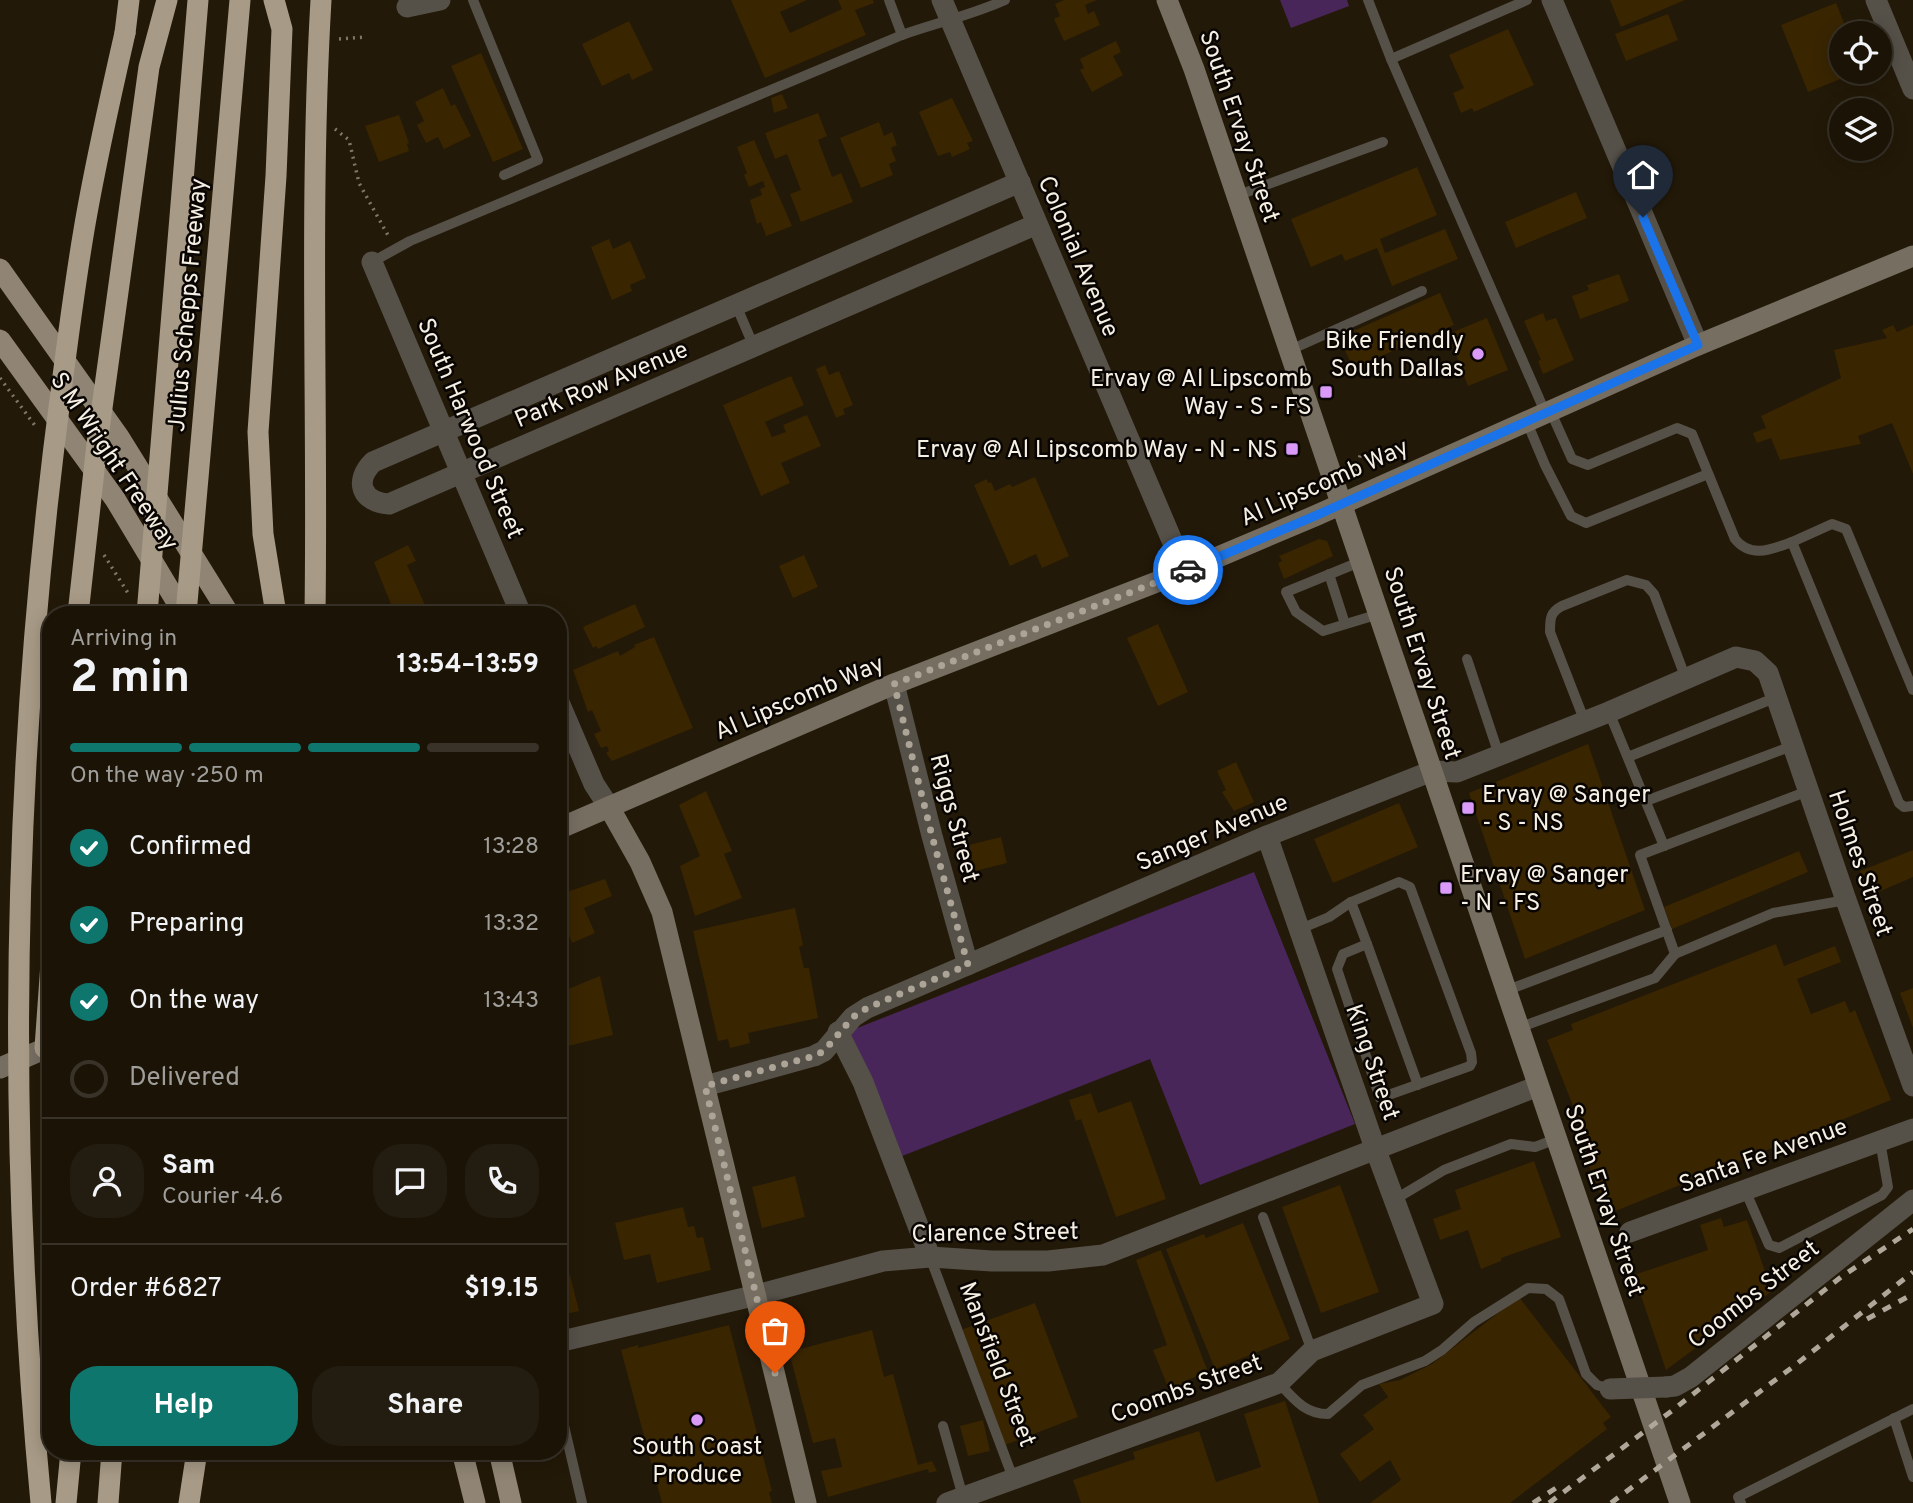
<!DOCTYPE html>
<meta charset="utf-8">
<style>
body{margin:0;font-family:Overpass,sans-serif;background:#231c10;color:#f1f3f6;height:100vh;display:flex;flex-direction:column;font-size:26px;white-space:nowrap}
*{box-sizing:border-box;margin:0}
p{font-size:23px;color:#9f9e9b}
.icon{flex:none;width:38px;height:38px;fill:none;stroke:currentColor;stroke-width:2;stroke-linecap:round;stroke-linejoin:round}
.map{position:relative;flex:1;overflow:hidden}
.panel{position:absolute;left:42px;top:606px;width:525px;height:854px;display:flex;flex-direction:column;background:#1a1306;border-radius:28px;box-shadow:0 4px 18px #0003,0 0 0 2px #383228}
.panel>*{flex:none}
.buttons{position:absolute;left:1829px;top:21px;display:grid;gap:14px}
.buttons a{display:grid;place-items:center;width:63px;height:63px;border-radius:50%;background:#1a1306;box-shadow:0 4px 18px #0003,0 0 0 2px #383228;font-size:35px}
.pin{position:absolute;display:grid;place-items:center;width:60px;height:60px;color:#fff;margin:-72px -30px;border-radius:50% 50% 50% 0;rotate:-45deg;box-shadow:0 0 7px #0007}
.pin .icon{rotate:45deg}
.courier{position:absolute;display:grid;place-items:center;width:70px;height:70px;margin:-35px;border:5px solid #1a73e8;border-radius:50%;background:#fff;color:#222;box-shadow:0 2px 9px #0007}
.overview em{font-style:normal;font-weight:700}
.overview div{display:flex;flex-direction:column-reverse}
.overview{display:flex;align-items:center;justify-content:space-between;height:119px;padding:0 28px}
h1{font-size:46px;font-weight:700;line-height:52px}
.bar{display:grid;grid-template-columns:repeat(4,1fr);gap:10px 7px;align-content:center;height:84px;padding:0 28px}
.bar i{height:9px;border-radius:5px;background:#383228}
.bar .current{background:#0f766e}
.bar p{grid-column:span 4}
.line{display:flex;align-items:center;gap:18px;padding:0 28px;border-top:2px solid #383228}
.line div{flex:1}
.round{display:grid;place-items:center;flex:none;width:74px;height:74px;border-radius:28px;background:#231c10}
ol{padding:0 28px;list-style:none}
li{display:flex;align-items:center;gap:21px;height:77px}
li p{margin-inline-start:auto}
li .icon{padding:7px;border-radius:50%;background:#0f766e;color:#fff;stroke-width:4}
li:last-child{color:#9f9e9b}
li i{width:38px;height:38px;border:4px solid #383228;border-radius:50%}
.primary-button{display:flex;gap:14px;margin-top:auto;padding:14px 28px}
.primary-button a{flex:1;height:80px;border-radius:28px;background:#0f766e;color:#fff;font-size:28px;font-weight:700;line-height:80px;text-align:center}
.primary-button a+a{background:#231c10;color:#f1f3f6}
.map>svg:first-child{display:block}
.green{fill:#482659}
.building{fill:#392500}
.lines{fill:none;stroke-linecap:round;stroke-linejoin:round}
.path{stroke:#807769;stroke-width:3.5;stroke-dasharray:2 5;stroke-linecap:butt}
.lane{stroke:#555048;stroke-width:10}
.street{stroke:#555048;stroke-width:21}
.secondary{stroke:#766e61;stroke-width:21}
.primary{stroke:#908574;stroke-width:21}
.highway{stroke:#a79a86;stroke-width:21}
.rail{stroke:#afa79a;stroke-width:5;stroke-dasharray:9 9;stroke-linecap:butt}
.street-bridge{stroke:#555048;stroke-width:21}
.highway-bridge{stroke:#a79a86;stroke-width:21}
.done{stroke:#aca497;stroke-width:7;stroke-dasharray:0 12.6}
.route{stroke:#1a73e8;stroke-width:9}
.poi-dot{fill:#d99af8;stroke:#090502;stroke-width:2.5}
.labels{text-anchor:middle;stroke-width:5;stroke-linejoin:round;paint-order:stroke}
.street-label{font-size:24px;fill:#f6efe4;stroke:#090502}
.poi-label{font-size:24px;fill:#f6efe4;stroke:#090502;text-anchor:end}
</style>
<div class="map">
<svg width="1913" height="1503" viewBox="0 0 1913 1503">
<rect width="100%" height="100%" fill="#231908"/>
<g class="green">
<polygon points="1280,0 1347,0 1349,6 1291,28"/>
<polygon points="1254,872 1355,1124 1200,1185 1150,1059 897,1158 847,1032"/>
</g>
<g class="building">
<polygon points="731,0 807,0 780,12 790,33 842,9 838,0 873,0 874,3 855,10 866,35 765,78"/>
<polygon points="1064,0 1097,0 1085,5 1088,14 1094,11 1100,25 1064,41 1054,19 1060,16 1055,4"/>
<polygon points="1610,0 1685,0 1621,27"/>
<polygon points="1836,3 1848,33 1841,33 1841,72 1858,72 1808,92 1781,25"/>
<polygon points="1668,14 1678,40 1626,61 1615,34"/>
<polygon points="629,21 653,70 632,80 629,73 602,86 582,44"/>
<polygon points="1508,29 1534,85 1474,112 1472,108 1461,113 1453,93 1464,88 1449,55"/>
<polygon points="1116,41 1121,52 1113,56 1123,75 1092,92 1080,70 1084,68 1080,59"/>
<polygon points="481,53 523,149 493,162 451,66"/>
<polygon points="443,88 451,106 455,104 471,136 444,149 438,137 426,143 417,125 424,121 415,102"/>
<polygon points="782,94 788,108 774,113 771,98"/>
<polygon points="952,98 973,141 967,143 970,149 952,157 950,152 938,156 919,112"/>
<polygon points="818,113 827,136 818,140 832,177 841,173 853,202 801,222 790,194 801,190 787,154 775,159 765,133"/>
<polygon points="399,115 409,143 407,144 409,151 379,162 365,126"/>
<polygon points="879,122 884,136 892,132 897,145 891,148 896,161 889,164 893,175 861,188 840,138"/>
<polygon points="754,140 792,226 766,236 761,222 757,224 750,200 762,195 760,189 765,187 763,181 749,187 744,175 747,173 737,147"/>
<polygon points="1417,167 1437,215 1380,239 1385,253 1445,229 1458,259 1392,286 1377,248 1345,261 1342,254 1311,267 1291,219"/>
<polygon points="1576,192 1587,218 1516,248 1505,222"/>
<polygon points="609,239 613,249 630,241 646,278 630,285 632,291 612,300 591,247"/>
<polygon points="1619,274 1629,301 1580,319 1572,296 1589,290 1587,285"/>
<polygon points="1440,293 1454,325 1353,368 1339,337"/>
<polygon points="1543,313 1546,321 1556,318 1574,360 1543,374 1538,361 1541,360 1524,321"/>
<polygon points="1487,318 1508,370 1468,386 1448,334"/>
<polygon points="1893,325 1897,332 1913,325 1913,474 1892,423 1858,436 1861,444 1780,460 1771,438 1757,443 1753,433 1766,428 1761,416 1841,378 1834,350 1887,338 1882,330"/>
<polygon points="825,365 829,375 839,371 853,405 843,409 845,414 836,418 816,369"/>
<polygon points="791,376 804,405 765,422 772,437 786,432 783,425 807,415 821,446 781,463 790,483 761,496 723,405"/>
<polygon points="1035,477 1069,556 1042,568 1036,554 1010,566 974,485 987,479 988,483 991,482 995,491 1010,484 1012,487"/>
<polygon points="1319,539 1327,541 1333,556 1284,579 1278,563 1282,561 1279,556"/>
<polygon points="408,545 416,561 407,565 429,614 395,614 374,562"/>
<polygon points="804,555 818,587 793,598 779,566"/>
<polygon points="635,604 645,627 598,649 596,646 593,648 583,627"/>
<polygon points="1158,624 1188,692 1158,706 1127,638"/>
<polygon points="654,637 693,728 612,761 606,753 609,751 607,746 601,748 594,734 601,731 592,710 588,712 573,670 618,651 620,656 635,647 634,645"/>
<polygon points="1588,744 1645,910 1525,959 1469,793"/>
<polygon points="1236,762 1254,802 1234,811 1222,792 1226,790 1217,771"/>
<polygon points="706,791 732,851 724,854 742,898 695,916 680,866 700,856 679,805"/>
<polygon points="1399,803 1418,847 1333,883 1314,839"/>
<polygon points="1001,837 1007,863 975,871 969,845"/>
<polygon points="1913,850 1913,877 1869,896 1860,871"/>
<polygon points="1799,851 1808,872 1672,929 1664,907"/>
<polygon points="605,879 612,896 584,908 595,933 572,943 558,909 558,895"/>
<polygon points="795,908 803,945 799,947 804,968 809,968 818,1018 748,1033 750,1043 730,1048 728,1039 718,1041 693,931"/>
<polygon points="1776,944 1784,966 1835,946 1841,962 1797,979 1811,1014 1845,1001 1850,1013 1855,1010 1891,1100 1608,1214 1589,1166 1596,1164 1547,1040 1573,1030 1571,1024"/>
<polygon points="600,976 613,1035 564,1047 558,1022 558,993"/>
<polygon points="1913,988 1913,1028 1900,993"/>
<polygon points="1091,1093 1098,1113 1131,1101 1166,1199 1116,1217 1081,1119 1076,1121 1069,1100"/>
<polygon points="1534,1161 1561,1237 1501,1258 1501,1261 1481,1269 1468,1230 1440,1240 1433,1219 1461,1209 1455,1190"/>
<polygon points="795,1176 805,1217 762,1228 752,1187"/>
<polygon points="1340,1185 1379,1292 1321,1313 1282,1207"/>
<polygon points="683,1207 688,1227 694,1226 697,1238 703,1237 711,1270 657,1283 650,1254 624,1260 615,1223"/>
<polygon points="1721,1218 1724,1227 1747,1220 1772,1291 1666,1370 1634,1275 1708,1250 1700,1225"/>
<polygon points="558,1222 565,1247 558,1249"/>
<polygon points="1243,1223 1290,1339 1215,1369 1166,1249 1204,1234 1206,1238"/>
<polygon points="1161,1250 1208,1372 1182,1382 1184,1387 1170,1392 1153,1350 1167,1345 1136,1260"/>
<polygon points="558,1252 565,1276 570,1275 579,1311 558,1316"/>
<polygon points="1519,1297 1611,1417 1603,1423 1607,1429 1510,1503 1370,1503 1401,1480 1390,1460 1360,1482 1340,1454 1374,1429 1363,1415 1388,1397 1379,1384 1400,1380 1432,1364"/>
<polygon points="1035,1303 1078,1417 1005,1445 961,1330"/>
<polygon points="729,1325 772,1491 769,1492 772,1503 662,1503 621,1350 638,1345 638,1348"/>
<polygon points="872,1330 884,1377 893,1374 918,1465 932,1461 937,1471 929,1473 928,1469 828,1497 821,1471 842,1467 835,1438 813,1443 789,1352"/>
<polygon points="1285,1401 1319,1503 1081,1503 1073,1480 1135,1459 1133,1452 1199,1431 1216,1482 1261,1467 1244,1414"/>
<polygon points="983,1420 990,1451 968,1456 960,1426"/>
</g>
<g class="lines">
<g class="path">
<polyline points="339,39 365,37"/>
<polyline points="335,129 349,140 359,183 390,239"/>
<polyline points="0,378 36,427"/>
<polyline points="1356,471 1361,452"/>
<polyline points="104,555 128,593"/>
</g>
<g class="lane">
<polyline points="473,0 538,160 504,175"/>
<polyline points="889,0 902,35"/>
<polyline points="1368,0 1391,59 1545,412"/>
<polyline points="1391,59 1527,0"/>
<polyline points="1236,196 1383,142"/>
<path d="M372 262 410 241 902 35C936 23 972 15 1005 0"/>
<polyline points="736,305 754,347"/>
<polyline points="1290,350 1422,291"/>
<path d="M1550 410 1572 459 1588 465 1677 428 1692 434 1735 539C1751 559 1772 549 1792 542L1899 803 1904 807 1913 806"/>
<polyline points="1526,420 1545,465 1571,516 1586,523 1708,474"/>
<polyline points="1792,542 1832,524 1846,529 1913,690"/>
<polyline points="1362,561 1286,592 1296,612 1323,631 1379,614"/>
<polyline points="1329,574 1345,624"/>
<polyline points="1467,659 1499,755"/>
<polyline points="1609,712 1664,846"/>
<path d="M1585 722 1550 632C1550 619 1550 612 1562 606L1627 580 1646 585 1654 594 1686 679"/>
<polyline points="1628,757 1777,697"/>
<polyline points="1646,801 1792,746"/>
<polyline points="1351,902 1367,944"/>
<polyline points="1300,929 1329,917 1351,902 1399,882 1410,887 1471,1053 1472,1062 1470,1066 1380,1098 1337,969 1343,954 1367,944 1418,1085"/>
<polyline points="1675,954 1640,855 1808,791"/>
<polyline points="1505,991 1667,930"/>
<polyline points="1518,1028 1655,978 1675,954 1773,913 1846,900"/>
<polyline points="1745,1190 1769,1245 1779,1248 1882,1195 1888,1187 1880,1141"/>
<polyline points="1394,1200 1444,1170 1511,1144 1535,1147 1556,1139"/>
<polyline points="1263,1217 1312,1351"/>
<polyline points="930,1257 1010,1470 1017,1478"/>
<path d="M1279 1383C1294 1399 1305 1414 1328 1414L1362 1385 1425 1361 1442 1350 1474 1322 1528 1288 1546 1289 1559 1299 1586 1374 1597 1385 1610 1389"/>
<polyline points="558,1400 582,1503"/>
<polyline points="1894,1418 1913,1477"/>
<polyline points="943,1426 963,1497"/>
<polyline points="1741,1503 1738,1497 1913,1409"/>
</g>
<g class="street">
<polyline points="942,0 1185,571"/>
<polyline points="1552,0 1698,345"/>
<polyline points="1876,0 1913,89"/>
<polyline points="407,7 440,0"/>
<path d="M1020 182 373 462C354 481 361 502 389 504L1037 224"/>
<polyline points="372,262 521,614"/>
<polyline points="894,684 932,836 968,965"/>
<polyline points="558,700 594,784 609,807"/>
<polyline points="838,1032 863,1082 930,1257"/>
<polyline points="705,1086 814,1056 824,1051 853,1017 867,1008 1267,836 1432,771 1457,772 1609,712 1736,657 1755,661 1768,673 1846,900 1913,1086"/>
<polyline points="1630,1232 1913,1129"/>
<polyline points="558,1342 757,1295 883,1261 930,1257 992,1261 1048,1261 1103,1255 1538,1086"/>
<polyline points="1666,1387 1675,1386 1691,1377 1913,1200"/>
<polyline points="947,1503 1279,1383 1312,1351 1433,1304 1375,1148 1267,836"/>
</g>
<g class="secondary">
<polyline points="1167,0 1194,69 1680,1503"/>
<polyline points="609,807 640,862 662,912 806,1503"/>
<polyline points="558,829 894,684 1185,571 1317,515 1698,345 1913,256"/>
<polyline points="0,1068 51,1046"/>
</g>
<g class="primary">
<polyline points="0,269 119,437 229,614"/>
<polyline points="0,340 115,499 184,614"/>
<polyline points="462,1451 475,1503"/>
<polyline points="499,1451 511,1503"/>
</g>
<g class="highway">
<polyline points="274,0 282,29 276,176 258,432 263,534 276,614"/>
<polyline points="125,33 129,0"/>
<path d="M315 614C318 409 309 205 321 0"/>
<polyline points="45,1048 51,963"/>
<polyline points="66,1503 71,1451"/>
<polyline points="108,1503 112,1451"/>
<polyline points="189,1503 197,1451"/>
</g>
<g class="rail">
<polyline points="1867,1319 1913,1294"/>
<polyline points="1533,1503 1556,1488"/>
<polyline points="1549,1503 1673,1410 1841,1277 1913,1229"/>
<polyline points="1611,1503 1794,1366 1913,1272"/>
</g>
<polyline class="street-bridge" points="1610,1389 1666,1387"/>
<g class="highway-bridge">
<polyline points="78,614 97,444 149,67 167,0"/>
<polyline points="147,614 198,0"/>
<polyline points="186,614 240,0"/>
<path d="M41 1503C6 1134 12 759 61 392 68 337 75 283 84 230 95 164 110 99 125 33"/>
</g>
</g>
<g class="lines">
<polyline class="done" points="775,1373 705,1086 814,1056 824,1051 853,1017 867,1008 968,965 932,836 894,684 1188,570"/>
<polyline class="route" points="1188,570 1317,515 1698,345 1643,217"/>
</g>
<g class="poi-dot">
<circle cx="1478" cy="354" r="7"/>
<rect x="1319" y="385" width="14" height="14" rx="3.5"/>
<rect x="1285" y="442" width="14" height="14" rx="3.5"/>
<rect x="1461" y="801" width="14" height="14" rx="3.5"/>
<rect x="1439" y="881" width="14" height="14" rx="3.5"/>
<circle cx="697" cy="1420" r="7"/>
</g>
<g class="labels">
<g class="street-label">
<text transform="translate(1240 126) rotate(71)" y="8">South Ervay Street</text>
<text transform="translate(1079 256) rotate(67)" y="8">Colonial Avenue</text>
<text transform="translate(187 305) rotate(-85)" y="8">Julius Schepps Freeway</text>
<text transform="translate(601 384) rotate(-23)" y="8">Park Row Avenue</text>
<text transform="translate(471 428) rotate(67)" y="8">South Harwood Street</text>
<text transform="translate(115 461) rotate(56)" y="8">S M Wright Freeway</text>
<text transform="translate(1324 482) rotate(-24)" y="8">Al Lipscomb Way</text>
<text transform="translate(1423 663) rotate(72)" y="8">South Ervay Street</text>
<text transform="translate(799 697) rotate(-23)" y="8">Al Lipscomb Way</text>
<text transform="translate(955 818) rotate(75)" y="8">Riggs Street</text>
<text transform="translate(1212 832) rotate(-23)" y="8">Sanger Avenue</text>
<text transform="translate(1861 863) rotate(71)" y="8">Holmes Street</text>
<text transform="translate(1373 1062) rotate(71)" y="8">King Street</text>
<text transform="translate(1763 1155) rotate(-20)" y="8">Santa Fe Avenue</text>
<text transform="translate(1605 1200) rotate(71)" y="8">South Ervay Street</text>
<text transform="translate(995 1232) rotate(-1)" y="8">Clarence Street</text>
<text transform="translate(1753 1294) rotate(-38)" y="8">Coombs Street</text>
<text transform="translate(998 1364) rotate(69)" y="8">Mansfield Street</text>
<text transform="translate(1186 1388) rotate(-20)" y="8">Coombs Street</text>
</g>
<g class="poi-label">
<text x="1464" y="348">Bike Friendly<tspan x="1464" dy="28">South Dallas</tspan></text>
<text x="1312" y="386">Ervay @ Al Lipscomb<tspan x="1312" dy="28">Way - S - FS</tspan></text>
<text x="1278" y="457">Ervay @ Al Lipscomb Way - N - NS</text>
<text x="1482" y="802" text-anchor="start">Ervay @ Sanger<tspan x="1482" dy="28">- S - NS</tspan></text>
<text x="1460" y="882" text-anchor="start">Ervay @ Sanger<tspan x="1460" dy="28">- N - FS</tspan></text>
<text x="697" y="1454" text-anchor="middle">South Coast<tspan x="697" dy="28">Produce</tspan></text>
</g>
</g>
</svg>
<div class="buttons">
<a><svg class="icon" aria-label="locate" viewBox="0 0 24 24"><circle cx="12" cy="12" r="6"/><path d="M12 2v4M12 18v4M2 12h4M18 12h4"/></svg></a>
<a><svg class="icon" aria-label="layers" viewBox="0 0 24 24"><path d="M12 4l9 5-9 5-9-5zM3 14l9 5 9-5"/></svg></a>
</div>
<div class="pin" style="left:775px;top:1373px;background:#ea580c"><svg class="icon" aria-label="bag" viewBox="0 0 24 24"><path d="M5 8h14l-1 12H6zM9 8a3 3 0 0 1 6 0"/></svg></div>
<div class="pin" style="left:1643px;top:217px;background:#1f2937"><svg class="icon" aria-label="home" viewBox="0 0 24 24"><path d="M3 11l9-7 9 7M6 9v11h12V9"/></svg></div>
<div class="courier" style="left:1188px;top:570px"><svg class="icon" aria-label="car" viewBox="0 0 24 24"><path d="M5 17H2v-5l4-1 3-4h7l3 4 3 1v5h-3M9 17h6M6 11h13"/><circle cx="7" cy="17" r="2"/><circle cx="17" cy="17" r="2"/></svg></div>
<section class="panel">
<div class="overview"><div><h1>2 min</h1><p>Arriving in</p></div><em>13:54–13:59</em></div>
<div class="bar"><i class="current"></i><i class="current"></i><i class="current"></i><i></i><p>On the way · 250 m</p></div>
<ol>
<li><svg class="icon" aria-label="check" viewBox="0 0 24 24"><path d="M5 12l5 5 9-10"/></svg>Confirmed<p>13:28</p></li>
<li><svg class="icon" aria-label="check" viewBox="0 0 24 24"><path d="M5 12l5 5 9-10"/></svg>Preparing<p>13:32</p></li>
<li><svg class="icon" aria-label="check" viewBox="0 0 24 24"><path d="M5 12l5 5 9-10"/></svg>On the way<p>13:43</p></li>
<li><i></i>Delivered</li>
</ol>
<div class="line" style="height:126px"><a class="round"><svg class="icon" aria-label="person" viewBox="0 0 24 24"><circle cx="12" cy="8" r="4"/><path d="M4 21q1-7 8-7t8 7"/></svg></a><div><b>Sam</b><p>Courier · 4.6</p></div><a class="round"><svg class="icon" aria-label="chat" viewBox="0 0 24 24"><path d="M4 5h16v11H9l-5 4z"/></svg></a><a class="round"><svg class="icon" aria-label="phone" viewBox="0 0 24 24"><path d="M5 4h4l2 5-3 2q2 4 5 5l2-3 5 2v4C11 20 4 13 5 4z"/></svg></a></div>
<div class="line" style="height:91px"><div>Order #6827</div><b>$19.15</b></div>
<div class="primary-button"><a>Help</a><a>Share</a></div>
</section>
</div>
